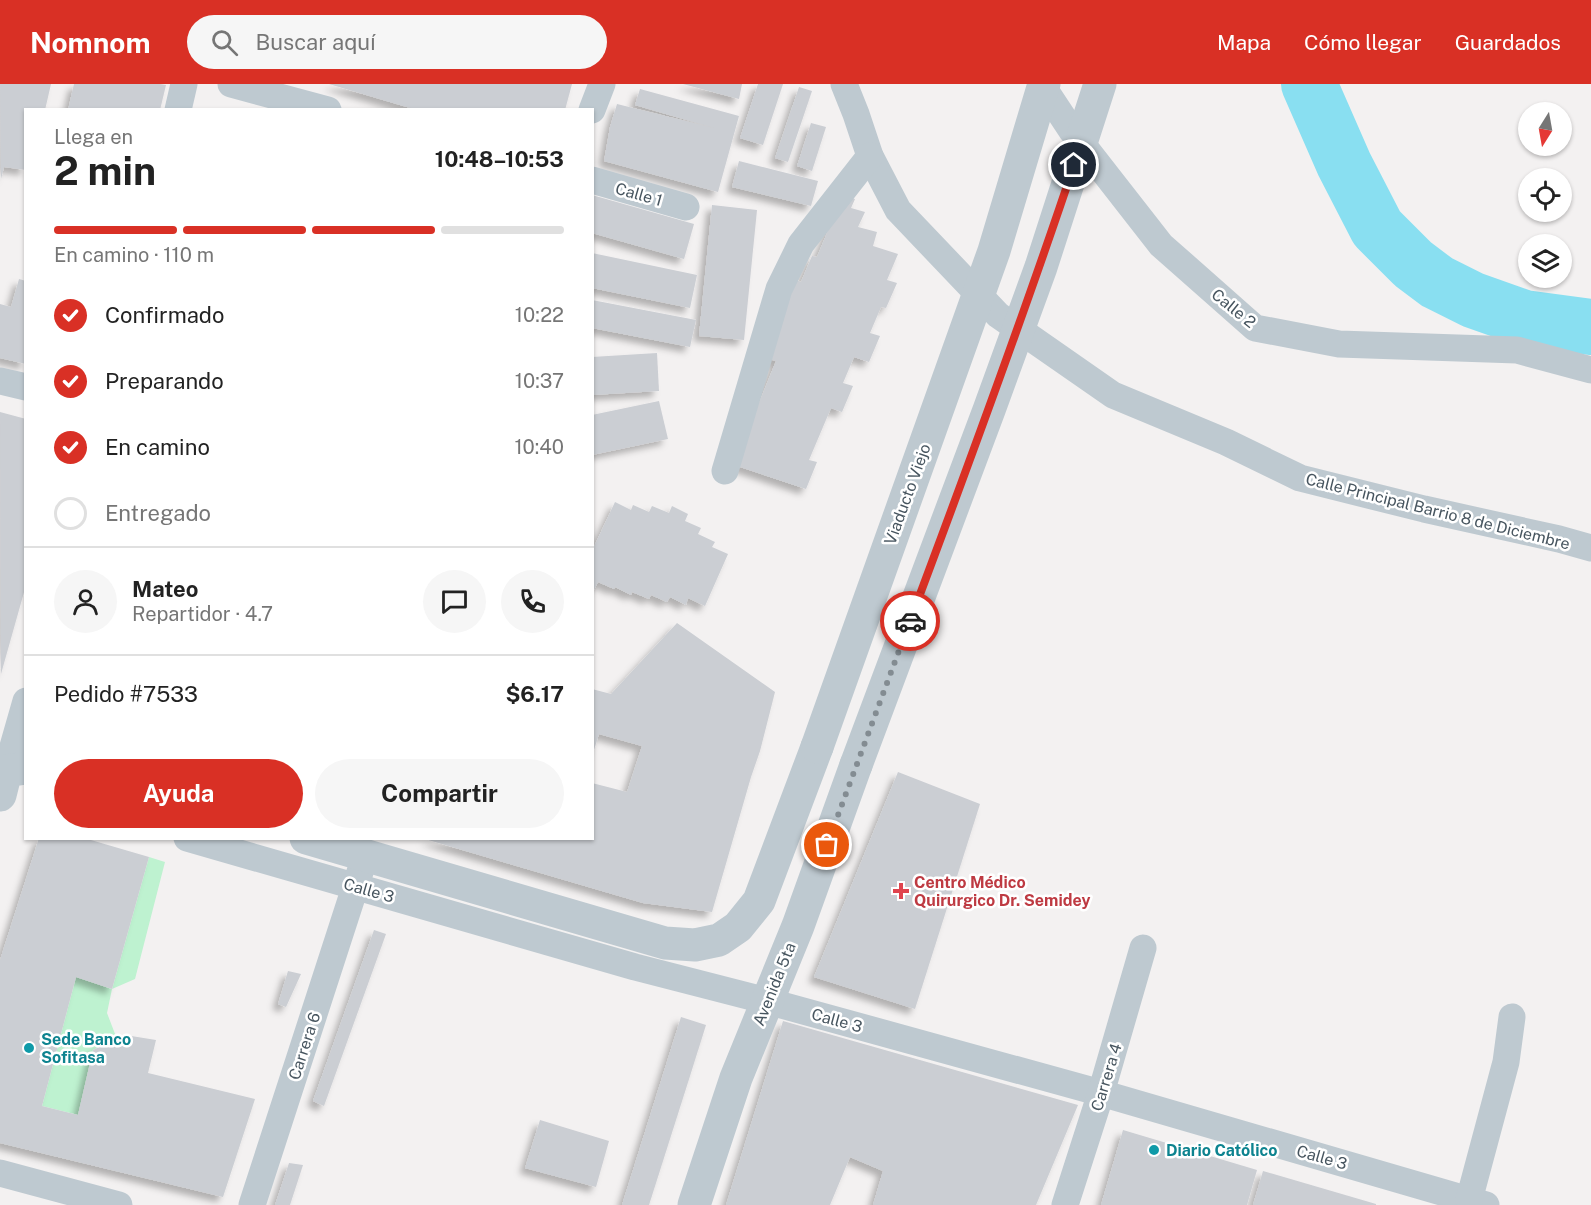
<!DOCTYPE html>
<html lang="es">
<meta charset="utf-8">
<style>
body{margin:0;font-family:"Public Sans",sans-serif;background:#f6f6f6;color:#222;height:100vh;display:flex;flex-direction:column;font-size:22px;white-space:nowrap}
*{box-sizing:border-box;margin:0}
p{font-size:20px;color:#767676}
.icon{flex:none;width:33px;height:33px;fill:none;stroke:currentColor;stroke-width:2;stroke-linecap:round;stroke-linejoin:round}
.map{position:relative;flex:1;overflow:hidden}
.panel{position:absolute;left:24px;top:24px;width:570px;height:732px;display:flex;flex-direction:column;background:#fff;border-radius:0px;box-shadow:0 2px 4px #0004}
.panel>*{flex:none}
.needle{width:39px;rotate:191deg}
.controls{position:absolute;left:1518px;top:18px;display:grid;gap:12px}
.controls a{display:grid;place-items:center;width:54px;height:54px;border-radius:50%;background:#fff;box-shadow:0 2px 4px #0004;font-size:30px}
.pin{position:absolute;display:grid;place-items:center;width:51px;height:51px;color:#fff;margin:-26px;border:3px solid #fff;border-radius:50%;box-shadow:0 2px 6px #0007}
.courier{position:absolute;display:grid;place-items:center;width:60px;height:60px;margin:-30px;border:4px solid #d93025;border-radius:50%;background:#fff;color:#222;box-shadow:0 2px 8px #0007}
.summary em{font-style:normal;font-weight:700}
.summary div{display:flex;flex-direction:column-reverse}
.summary{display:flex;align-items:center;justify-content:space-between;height:102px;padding:0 30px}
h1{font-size:39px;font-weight:700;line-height:45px}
.bar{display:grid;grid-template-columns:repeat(4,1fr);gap:9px 6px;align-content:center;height:72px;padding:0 30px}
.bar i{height:8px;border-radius:4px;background:#e0e0e0}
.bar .current{background:#d93025}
.bar p{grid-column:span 4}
.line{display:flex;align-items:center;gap:15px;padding:0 30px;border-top:2px solid #e0e0e0}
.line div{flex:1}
.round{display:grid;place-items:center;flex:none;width:63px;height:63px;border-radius:32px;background:#f6f6f6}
ol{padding:0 30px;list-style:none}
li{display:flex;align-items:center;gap:18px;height:66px}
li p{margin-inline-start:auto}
li .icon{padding:6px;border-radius:50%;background:#d93025;color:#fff;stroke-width:4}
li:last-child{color:#767676}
li i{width:33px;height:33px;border:3px solid #e0e0e0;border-radius:50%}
.primary-button{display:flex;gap:12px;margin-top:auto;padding:12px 30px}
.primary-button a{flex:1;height:69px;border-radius:36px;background:#d93025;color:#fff;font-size:24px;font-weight:700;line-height:69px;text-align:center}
.primary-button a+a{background:#f6f6f6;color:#222}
header{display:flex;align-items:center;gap:36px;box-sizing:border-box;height:84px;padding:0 30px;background:#d93025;color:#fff}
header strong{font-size:28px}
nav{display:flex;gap:33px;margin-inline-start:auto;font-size:21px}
.search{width:420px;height:54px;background:#f6f6f6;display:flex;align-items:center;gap:15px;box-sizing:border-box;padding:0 21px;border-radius:33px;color:#767676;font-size:22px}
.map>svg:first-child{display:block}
.green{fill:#bef2d0}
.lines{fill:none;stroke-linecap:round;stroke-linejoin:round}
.river{stroke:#89dff1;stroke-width:56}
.building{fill:#cbced3;filter:url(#shadow)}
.minor{stroke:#bec9d0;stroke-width:27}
.tertiary{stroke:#bec9d0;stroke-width:33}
.tertiary-bridge{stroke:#bec9d0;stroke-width:33}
.done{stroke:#838c92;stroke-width:6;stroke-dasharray:0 10.8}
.route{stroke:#d93025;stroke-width:8}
.health-dot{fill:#e0444e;stroke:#fff;stroke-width:2}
.culture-dot{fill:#0f9aa8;stroke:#fff;stroke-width:2}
.labels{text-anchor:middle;stroke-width:5;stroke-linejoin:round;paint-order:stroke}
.street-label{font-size:16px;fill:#47555f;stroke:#fff}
.health-label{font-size:16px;font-weight:bold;fill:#be3a42;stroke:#fff;text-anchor:start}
.culture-label{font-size:16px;font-weight:bold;fill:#0d838f;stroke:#fff;text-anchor:start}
</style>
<header>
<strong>Nomnom</strong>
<div class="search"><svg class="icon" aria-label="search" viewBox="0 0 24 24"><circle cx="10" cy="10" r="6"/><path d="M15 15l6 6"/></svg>Buscar aquí</div>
<nav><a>Mapa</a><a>Cómo llegar</a><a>Guardados</a></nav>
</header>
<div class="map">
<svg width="1591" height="1121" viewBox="0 0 1591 1121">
<defs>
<filter id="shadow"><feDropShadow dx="-5.5" dy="5.5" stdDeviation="3" flood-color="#0004"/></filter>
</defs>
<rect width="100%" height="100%" fill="#f3f1f1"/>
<polygon class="green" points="149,773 165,778 135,895 112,905 107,929 117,955 93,966 78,1031 42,1022 76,893 112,905"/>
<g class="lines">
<polyline class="river" points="1309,0 1344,80 1377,144 1413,180 1437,198 1473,216 1524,234 1591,243"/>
</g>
<g class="building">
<polygon points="0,0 51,0 45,26 26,26 26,86 4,83 1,95"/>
<polygon points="74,0 160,0 166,1 160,26 68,26"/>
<polygon points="329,0 572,0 565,26 417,26"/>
<polygon points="683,0 742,0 739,15"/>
<polygon points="758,0 783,0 763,61 740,54"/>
<polygon points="799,3 812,7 788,78 775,74"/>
<polygon points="640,5 739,32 718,108 604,77 610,43 617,20 714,44 635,21"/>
<polygon points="811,39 826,43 812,87 797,82"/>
<polygon points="739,77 818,97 811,122 732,103"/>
<polygon points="592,111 694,140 684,175 592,149"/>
<polygon points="843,111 855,115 851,124 865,128 858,143 877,148 873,162 898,170 887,196 897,199 886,224 881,223 870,249 880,252 869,278 854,273 843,299 853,302 842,328 831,324 809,376 817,378 806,405 734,381 776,277 765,274 797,196 801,198 812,172 817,173"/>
<polygon points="712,121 757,126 744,256 699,252"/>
<polygon points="592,169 697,191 690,224 592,204"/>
<polygon points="19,195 26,197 26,280 0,274 0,220 11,223"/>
<polygon points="592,216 696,236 690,263 592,244"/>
<polygon points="657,269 659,307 592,311 592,273"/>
<polygon points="659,317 668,355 592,371 592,331"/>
<polygon points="0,328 26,335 26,501 1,590"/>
<polygon points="615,418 631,426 633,421 649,428 652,422 669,429 672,422 688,430 685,437 701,444 698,450 715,458 712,463 728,470 705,522 688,514 686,521 670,513 667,518 651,511 649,515 632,508 631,511 615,503 614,505 598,498 592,510 592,467"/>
<polygon points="677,539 775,608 760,667 751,693 712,828 643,819 425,755 592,754 592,699 627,708 642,662 599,650 592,672 592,605 611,610"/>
<polygon points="898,688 980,720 915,925 814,893"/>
<polygon points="39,754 84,754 149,773 112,905 76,893 42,1022 78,1031 93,966 125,951 156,956 148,989 255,1015 223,1113 0,1059 0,876"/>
<polygon points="374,846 386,850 324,1022 313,1017"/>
<polygon points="288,887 301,890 286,923 278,920"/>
<polygon points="681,933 706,941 690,992 649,1121 622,1121"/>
<polygon points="783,937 1078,1021 1036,1121 873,1121 883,1087 850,1073 830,1121 726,1121"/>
<polygon points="540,1036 609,1057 596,1103 525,1084"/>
<polygon points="1123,1046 1257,1086 1247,1121 1101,1121"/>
<polygon points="289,1079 303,1081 290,1121 275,1121"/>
<polygon points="1263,1087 1376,1120 1376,1121 1253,1121"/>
</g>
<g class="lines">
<g class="minor">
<polyline points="231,0 328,26"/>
<polyline points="844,0 856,30 870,72 898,126 998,231 1113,311 1226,358 1300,394 1424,425 1559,455 1591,464"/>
<polyline points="1041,0 1072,47 1161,161 1255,244 1339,260 1517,266 1591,286"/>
<polyline points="178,26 184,0"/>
<polyline points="592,26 602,0"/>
<polyline points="592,96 686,123"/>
<polyline points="0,297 26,303"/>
<polyline points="725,387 779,205 801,160 870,72"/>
<polyline points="6,687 26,617"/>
<polyline points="187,754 635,883 767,917 1101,1009 1486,1121"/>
<polyline points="0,1089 119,1121"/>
<polyline points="1469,1116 1506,978 1512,933"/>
<polyline points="252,1121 361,785"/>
<polyline points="1065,1121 1101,1009 1143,864"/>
</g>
<g class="tertiary">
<polyline points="0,711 6,687 26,684"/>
<polyline points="306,754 665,859 695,861 719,856 738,843 759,817 817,663"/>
<polyline points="694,1121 736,994 798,842 856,681"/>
</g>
<g class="tertiary-bridge">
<polyline points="817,663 994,167 1044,0"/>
<polyline points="856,681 989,326 1041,183 1100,0"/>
</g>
</g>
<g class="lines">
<polyline class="done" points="827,761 910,537"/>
<path class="route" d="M910 537C967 385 1023 234 1074 81"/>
</g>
<path class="health-dot" d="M898 798h6v6h6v6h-6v6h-6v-6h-6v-6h6z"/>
<g class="culture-dot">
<circle cx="29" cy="964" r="6"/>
<circle cx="1154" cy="1066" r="6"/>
</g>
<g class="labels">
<g class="street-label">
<text transform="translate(639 110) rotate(16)" y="6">Calle 1</text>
<text transform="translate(1234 224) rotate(39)" y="6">Calle 2</text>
<text transform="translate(907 410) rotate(-70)" y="6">Viaducto Viejo</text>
<text transform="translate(1438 427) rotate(14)" y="6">Calle Principal Barrio 8 de Diciembre</text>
<text transform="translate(369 806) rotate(16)" y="6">Calle 3</text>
<text transform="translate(774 900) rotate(-68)" y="6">Avenida 5ta</text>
<text transform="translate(837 936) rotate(15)" y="6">Calle 3</text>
<text transform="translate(304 962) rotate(-72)" y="6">Carrera 6</text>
<text transform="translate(1106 993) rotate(-73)" y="6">Carrera 4</text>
<text transform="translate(1322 1073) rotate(16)" y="6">Calle 3</text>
</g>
<g class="health-label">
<text x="914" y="804">Centro Médico<tspan x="914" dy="18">Quirurgico Dr. Semidey</tspan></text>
</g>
<g class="culture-label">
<text x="41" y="961">Sede Banco<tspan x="41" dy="18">Sofitasa</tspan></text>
<text x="1166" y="1072">Diario Católico</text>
</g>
</g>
</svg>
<div class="controls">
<a><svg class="needle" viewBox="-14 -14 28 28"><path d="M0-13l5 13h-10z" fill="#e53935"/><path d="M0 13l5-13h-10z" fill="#767676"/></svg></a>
<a><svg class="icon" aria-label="locate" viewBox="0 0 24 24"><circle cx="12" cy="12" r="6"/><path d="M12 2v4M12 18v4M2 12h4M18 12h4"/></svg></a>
<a><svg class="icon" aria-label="layers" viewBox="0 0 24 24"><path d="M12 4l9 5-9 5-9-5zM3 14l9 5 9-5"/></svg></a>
</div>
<div class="pin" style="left:827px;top:761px;background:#ea580c"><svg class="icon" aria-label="bag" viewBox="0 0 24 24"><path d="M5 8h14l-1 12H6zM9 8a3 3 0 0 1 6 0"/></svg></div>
<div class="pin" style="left:1074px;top:81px;background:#1f2937"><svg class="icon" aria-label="home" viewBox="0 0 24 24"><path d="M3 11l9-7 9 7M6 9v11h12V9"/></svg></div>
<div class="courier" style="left:910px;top:537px"><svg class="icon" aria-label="car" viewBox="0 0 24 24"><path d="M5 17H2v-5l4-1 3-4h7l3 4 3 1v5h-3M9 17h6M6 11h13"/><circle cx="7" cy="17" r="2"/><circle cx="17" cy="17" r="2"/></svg></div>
<section class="panel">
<div class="summary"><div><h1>2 min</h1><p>Llega en</p></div><em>10:48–10:53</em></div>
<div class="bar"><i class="current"></i><i class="current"></i><i class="current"></i><i></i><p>En camino · 110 m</p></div>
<ol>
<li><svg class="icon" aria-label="check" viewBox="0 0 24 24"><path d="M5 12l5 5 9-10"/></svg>Confirmado<p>10:22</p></li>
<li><svg class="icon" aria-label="check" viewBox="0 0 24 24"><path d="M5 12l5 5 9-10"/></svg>Preparando<p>10:37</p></li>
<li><svg class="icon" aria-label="check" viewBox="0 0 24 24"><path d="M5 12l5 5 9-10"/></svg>En camino<p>10:40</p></li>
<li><i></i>Entregado</li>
</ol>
<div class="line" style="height:108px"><a class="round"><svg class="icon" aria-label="person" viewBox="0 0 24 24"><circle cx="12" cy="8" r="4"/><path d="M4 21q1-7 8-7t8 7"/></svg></a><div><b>Mateo</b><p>Repartidor · 4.7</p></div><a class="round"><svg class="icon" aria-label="chat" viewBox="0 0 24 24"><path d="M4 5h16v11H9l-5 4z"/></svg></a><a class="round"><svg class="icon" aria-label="phone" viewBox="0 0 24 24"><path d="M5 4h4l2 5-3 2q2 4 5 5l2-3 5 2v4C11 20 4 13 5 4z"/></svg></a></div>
<div class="line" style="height:78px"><div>Pedido #7533</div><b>$6.17</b></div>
<div class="primary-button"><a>Ayuda</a><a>Compartir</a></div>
</section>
</div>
